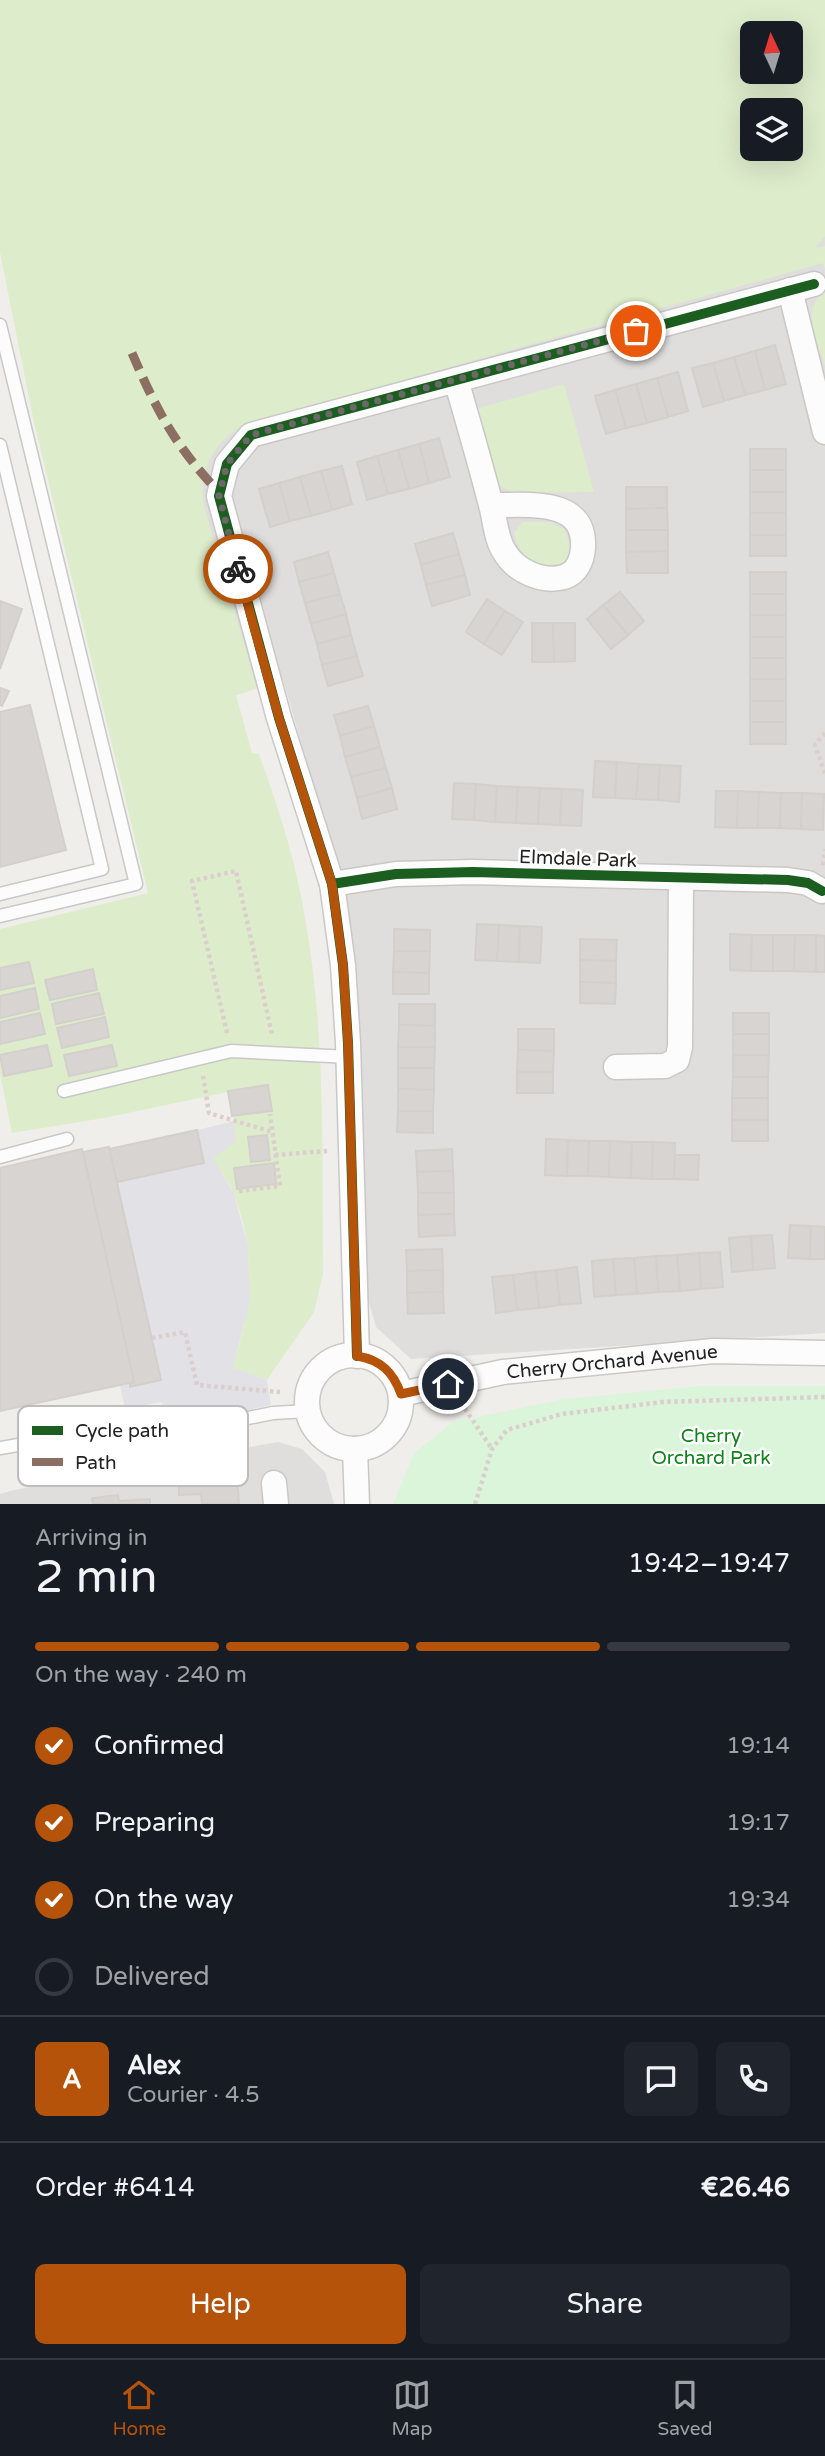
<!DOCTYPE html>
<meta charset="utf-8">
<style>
body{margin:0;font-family:"Varela Round",sans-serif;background:#20242c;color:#f1f3f6;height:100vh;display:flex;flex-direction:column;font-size:26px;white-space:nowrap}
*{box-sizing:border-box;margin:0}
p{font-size:23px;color:#9ea1a6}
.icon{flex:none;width:38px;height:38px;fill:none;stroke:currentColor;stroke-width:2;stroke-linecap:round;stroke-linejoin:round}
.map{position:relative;height:1504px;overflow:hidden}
.details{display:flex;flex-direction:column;background:#171b24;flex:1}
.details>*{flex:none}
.needle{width:46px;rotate:356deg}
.tools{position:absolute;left:740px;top:21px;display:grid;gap:14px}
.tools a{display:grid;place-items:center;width:63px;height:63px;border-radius:10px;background:#171b24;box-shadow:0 7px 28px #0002;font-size:35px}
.pin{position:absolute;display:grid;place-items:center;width:60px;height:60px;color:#fff;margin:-30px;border:4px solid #fff;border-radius:50%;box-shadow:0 2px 7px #0007}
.courier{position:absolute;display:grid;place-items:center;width:70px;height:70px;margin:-35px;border:5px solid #b45309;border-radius:50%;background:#fff;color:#222;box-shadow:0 2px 9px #0007}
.head em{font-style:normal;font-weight:600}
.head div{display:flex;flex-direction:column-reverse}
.head{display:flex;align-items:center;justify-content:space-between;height:119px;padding:0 35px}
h1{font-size:46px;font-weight:600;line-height:52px}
.bar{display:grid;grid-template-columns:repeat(4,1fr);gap:10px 7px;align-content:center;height:84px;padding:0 35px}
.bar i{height:9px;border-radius:5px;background:#363941}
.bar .on{background:#b45309}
.bar p{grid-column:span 4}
.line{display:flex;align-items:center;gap:18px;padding:0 35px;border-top:2px solid #363941}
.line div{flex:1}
.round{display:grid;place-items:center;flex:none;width:74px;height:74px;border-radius:10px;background:#20242c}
ol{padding:0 35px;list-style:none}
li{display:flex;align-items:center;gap:21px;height:77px}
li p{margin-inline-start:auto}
li .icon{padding:7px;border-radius:50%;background:#b45309;color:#fff;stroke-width:4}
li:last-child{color:#9ea1a6}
li i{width:38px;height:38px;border:4px solid #363941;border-radius:50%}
.button{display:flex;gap:14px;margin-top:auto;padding:14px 35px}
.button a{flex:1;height:80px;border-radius:10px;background:#b45309;color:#fff;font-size:28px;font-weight:600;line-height:80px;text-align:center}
.button a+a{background:#20242c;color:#f1f3f6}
.tab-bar{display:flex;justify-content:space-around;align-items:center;height:98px;border-top:2px solid #363941;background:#171b24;font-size:19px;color:#9ea1a6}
.tab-bar a{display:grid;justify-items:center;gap:4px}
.tab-bar .on{color:#b45309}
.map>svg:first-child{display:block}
.residential{fill:#dfdedc}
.grass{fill:#ddeccb;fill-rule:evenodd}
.park{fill:#daf5da}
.plaza{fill:#e2e1e5}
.building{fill:#d7d4d2;stroke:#d3d0cc;stroke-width:2}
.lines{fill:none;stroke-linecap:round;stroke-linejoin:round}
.lane-casing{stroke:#c9c8c7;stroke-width:15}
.street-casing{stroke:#c9c8c7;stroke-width:27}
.path{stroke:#dccecd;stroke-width:4.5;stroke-dasharray:3.5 3.5;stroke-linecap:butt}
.lane{stroke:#fdfcfc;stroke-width:12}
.street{stroke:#fdfcfc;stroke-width:24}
.quiet{stroke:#8d6e63;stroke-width:9;stroke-dasharray:18 9;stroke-linecap:butt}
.cycleway-casing{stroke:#fff;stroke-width:15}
.cycleway{stroke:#1b5e20;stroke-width:10}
.done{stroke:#6a6968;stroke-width:7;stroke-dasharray:0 12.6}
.route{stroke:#b45309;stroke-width:9}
.labels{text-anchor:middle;stroke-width:5;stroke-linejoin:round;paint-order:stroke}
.street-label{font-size:19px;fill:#222;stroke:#fff}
.park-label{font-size:19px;fill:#0c8416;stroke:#fff}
.key{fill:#fff;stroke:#bdbdbd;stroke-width:2}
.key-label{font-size:19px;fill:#222}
</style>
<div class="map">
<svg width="825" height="1504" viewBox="0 0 825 1504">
<rect width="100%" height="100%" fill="#f0eeeb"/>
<g class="residential">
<polygon points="825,232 825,1333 411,1359 376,1327 368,1299 361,1047 356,983 320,808 283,680 236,695 101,699 208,371"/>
<polygon points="278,1442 302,1449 325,1472 334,1504 0,1504 0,1494 14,1490"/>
</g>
<g class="grass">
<path d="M0 0H825V236L815 248 825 246V269L823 263 245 424C212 443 197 473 205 510L257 688 236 695 252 753 259 754C278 807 296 861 305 918 326 1035 322 1155 323 1274L314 1312 267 1380 232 1368C252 1313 257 1251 234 1195 229 1182 219 1170 212 1158L234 1121 228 1092 104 1118 12 1133 0 1074V929L148 893 33 418 0 252ZM752 33H791V72H752ZM752 110H791V149H752Z"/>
<path d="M825 293V366C819 344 799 306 825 293Z"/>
<polygon points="564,384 594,492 514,493 498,485 476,409"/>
<path d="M522 522H551L565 530 571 548 564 563C538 569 520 560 514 533Z"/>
</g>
<polygon class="park" points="701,1386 825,1386 825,1504 393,1504 414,1453 453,1422 564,1399"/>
<polygon class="plaza" points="234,1121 236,1141 213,1158 234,1194 248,1246 250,1301 233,1368 267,1380 271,1405 188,1423 171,1416 161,1402 125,1409 120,1385 161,1379 117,1182 204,1163 197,1130"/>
<g class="building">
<polygon points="775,345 786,384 765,390 755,351"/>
<polygon points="755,351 765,390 745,395 734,357"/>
<polygon points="734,357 745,395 724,401 713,363"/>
<polygon points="713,363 724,401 703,407 692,368"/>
<polygon points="678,372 688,411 668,417 657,378"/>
<polygon points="657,378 668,417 647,423 636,384"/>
<polygon points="636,384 647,423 626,428 615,390"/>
<polygon points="615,390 626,428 606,434 595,396"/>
<polygon points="439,438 450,477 429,483 419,444"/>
<polygon points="419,444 429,483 409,489 398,450"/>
<rect x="750" y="449" width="36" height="21"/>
<polygon points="398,450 409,489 388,494 377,456"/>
<polygon points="377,456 388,494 367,500 357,462"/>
<polygon points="342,466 352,504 332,510 321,471"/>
<rect x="750" y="470" width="36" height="22"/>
<polygon points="321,471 332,510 311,516 300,477"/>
<polygon points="300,477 311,516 290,521 279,483"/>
<polygon points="279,483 290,521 270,527 259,489"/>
<polygon points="626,487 667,487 667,508 626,509"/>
<rect x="750" y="492" width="36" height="21"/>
<polygon points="667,508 668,530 626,530 626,509"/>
<rect x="750" y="513" width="36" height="22"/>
<polygon points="626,530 668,530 668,551 626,552"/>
<polygon points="453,533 459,554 421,565 415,544"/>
<rect x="750" y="535" width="36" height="21"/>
<polygon points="668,551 668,573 627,573 626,552"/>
<polygon points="328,552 334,573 299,582 294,562"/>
<polygon points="459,554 465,575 426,585 421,565"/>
<rect x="750" y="572" width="36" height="22"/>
<polygon points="334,573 340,594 305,603 299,582"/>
<polygon points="465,575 470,595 432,606 426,585"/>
<polygon points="620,592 644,621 628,635 603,605"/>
<polygon points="340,594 346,614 311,624 305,603"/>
<rect x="750" y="594" width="36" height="21"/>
<polygon points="487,599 505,611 484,644 466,632"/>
<polygon points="0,601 22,609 0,669"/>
<polygon points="603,605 628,635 611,649 587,619"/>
<polygon points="505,611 523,622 502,655 484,644"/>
<polygon points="346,614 351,635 317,644 311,624"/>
<rect x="750" y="615" width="36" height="22"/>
<polygon points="532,623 553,623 554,662 532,662"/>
<polygon points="553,623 575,623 575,661 554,662"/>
<polygon points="351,635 357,656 322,665 317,644"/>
<rect x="750" y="637" width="36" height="21"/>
<polygon points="357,656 363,676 328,686 322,665"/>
<rect x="750" y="658" width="36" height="21"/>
<rect x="750" y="679" width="36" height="22"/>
<polygon points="0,688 9,691 2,706 0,705"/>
<rect x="750" y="701" width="36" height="21"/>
<polygon points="30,705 66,850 0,867 0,712"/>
<polygon points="368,706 374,726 340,736 334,715"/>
<rect x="750" y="722" width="36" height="22"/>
<polygon points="374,726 380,747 345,757 340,736"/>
<polygon points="380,747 386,768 351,777 345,757"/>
<polygon points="595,761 617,762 615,798 593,797"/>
<polygon points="617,762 639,764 636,799 615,798"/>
<polygon points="639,764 660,765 658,800 636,799"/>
<polygon points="660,765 681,766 679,802 658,800"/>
<polygon points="386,768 392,788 357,798 351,777"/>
<polygon points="454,783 476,784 474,820 452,819"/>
<polygon points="476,784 497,786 495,822 474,820"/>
<polygon points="497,786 518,787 516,823 495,822"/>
<polygon points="518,787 540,788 538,824 516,823"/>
<polygon points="392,788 397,809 362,819 357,798"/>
<polygon points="540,788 562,789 560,825 538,824"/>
<polygon points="562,789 583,790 581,826 560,825"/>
<polygon points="716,791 738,791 737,828 715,827"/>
<polygon points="738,791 759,792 758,828 737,828"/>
<polygon points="759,792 781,793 780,828 758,828"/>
<polygon points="781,793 802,793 801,829 780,828"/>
<polygon points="802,793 824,794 823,830 801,829"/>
<polygon points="477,924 499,925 497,961 475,960"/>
<polygon points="499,925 520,926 519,962 497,961"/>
<polygon points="520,926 542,927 540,963 519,962"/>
<polygon points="394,929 430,930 430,951 394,951"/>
<polygon points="730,934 752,935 751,971 730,970"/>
<polygon points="752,935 773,935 773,971 751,971"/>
<polygon points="773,935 795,935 794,971 773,971"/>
<polygon points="795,935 816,935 816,972 794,971"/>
<polygon points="816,935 825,936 825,972 816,972"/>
<polygon points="580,939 617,940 616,961 580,960"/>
<polygon points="394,951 430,951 429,973 393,972"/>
<polygon points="580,960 616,961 616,983 580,982"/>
<polygon points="29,962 34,983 0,990 0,968"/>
<polygon points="93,969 97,990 50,1000 45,980"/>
<polygon points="393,972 429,973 429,994 393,994"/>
<polygon points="580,982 616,983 615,1004 580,1003"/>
<polygon points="35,988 39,1009 0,1018 0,996"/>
<polygon points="99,993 104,1014 56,1024 52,1004"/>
<polygon points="399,1004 435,1004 435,1026 399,1025"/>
<polygon points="40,1013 45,1034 0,1044 0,1022"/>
<rect x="733" y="1013" width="36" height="21"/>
<polygon points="105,1017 109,1037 62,1048 57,1028"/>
<polygon points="399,1025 435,1026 435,1047 398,1047"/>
<polygon points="518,1029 554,1029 554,1051 518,1050"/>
<rect x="733" y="1034" width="36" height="21"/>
<polygon points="47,1045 52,1066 4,1076 0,1055"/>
<polygon points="112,1045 117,1066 69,1076 64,1055"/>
<polygon points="398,1047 435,1047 434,1068 398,1068"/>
<polygon points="518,1050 554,1051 553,1072 517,1072"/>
<polygon points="733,1055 769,1055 768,1077 733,1077"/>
<polygon points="398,1068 434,1068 434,1090 398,1089"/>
<rect x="517" y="1072" width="36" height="21"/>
<polygon points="733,1077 768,1077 768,1098 732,1098"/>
<polygon points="268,1085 272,1111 232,1116 228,1091"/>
<polygon points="398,1089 434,1090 433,1111 398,1111"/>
<rect x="732" y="1098" width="36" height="22"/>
<polygon points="398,1111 433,1111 433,1133 397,1132"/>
<rect x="732" y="1120" width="36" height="21"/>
<polygon points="197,1130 204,1163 117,1182 109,1149"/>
<polygon points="267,1135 270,1160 251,1162 248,1137"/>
<polygon points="546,1139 568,1140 567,1176 545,1175"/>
<polygon points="568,1140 589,1141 588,1176 567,1176"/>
<polygon points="589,1141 610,1141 609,1177 588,1176"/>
<polygon points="610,1141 632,1142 631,1178 609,1177"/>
<polygon points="632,1142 653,1142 652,1179 631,1178"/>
<polygon points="653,1142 675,1143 674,1179 652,1179"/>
<polygon points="109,1147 161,1380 130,1387 130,1383 134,1382 83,1152"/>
<polygon points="82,1149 134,1382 0,1411 0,1168"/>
<polygon points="452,1149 453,1171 417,1172 416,1151"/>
<polygon points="675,1155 699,1155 698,1180 674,1179"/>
<polygon points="274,1163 276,1184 237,1189 234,1168"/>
<polygon points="453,1171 454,1193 418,1193 417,1172"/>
<polygon points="418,1193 454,1193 454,1214 418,1215"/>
<polygon points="454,1214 455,1235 419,1237 418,1215"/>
<polygon points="790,1225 811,1226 810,1259 788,1258"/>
<polygon points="811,1226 825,1227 825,1259 810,1259"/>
<polygon points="772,1235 775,1268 753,1270 751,1236"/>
<polygon points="751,1236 753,1270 732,1272 729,1238"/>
<polygon points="442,1249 443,1270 407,1271 406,1250"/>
<polygon points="720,1252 723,1287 701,1289 699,1253"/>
<polygon points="699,1253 701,1289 680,1291 677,1255"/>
<polygon points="677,1255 680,1291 658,1292 656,1256"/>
<polygon points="656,1256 658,1292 637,1294 634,1258"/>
<polygon points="634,1258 637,1294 616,1295 613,1259"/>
<polygon points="613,1259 616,1295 594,1297 592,1261"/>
<polygon points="577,1267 581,1303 560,1305 556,1270"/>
<polygon points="443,1270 443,1292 407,1293 407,1271"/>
<polygon points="556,1270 560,1305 539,1308 535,1272"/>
<polygon points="535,1272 539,1308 517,1310 513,1275"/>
<polygon points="513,1275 517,1310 496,1313 492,1277"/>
<polygon points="443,1292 444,1313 408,1314 407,1293"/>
<polygon points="236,1464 239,1504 202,1504 201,1494 179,1495 178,1474 210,1471 210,1466"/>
<polygon points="118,1495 119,1501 150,1499 150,1504 93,1504 92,1498"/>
</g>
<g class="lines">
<g class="lane-casing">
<g id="lane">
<polyline points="0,325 136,884 0,916"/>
<polyline points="0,445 102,869 0,894"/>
<polyline points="64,1091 231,1051 349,1057"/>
<polyline points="0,1157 67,1139"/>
<polyline points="0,1448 153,1422 174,1433 273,1413 309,1411"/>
</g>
</g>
<g class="street-casing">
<g id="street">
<polyline points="790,290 825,432"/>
<path d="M456 380C468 421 480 463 491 505 495 519 496 539 504 551 515 571 542 583 564 577 577 573 582 560 583 548 586 496 525 506 491 505"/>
<polyline points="332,884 396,874 473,872 788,880 808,883 822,891"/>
<polyline points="616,1067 665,1066 677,1060 680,1047 681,879"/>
<circle cx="354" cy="1402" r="47"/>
<polyline points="357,1356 348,1043 343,965 332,884 279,718 219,496 227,464 251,435 814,284"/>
<path id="s1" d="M401 1394 503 1372 713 1351 825 1353"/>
<polyline points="355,1449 357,1504"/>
<polyline points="274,1483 276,1504"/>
</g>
</g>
<g class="path">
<polyline points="825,733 815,745 825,774"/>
<polyline points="823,865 825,849"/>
<polyline points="227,1033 192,881 236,871 272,1035"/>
<polyline points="203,1076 209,1113 272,1132"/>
<polyline points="275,1155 327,1151"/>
<polyline points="239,1191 280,1186 270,1114"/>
<polyline points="152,1338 185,1332 197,1385 280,1392"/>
<polyline points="461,1403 492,1449"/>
<polyline points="475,1504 492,1449 507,1430 562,1414 663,1402 825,1397"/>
</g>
<use href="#lane" class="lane"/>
<use href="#street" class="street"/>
<path class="quiet" d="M132 353C157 411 175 446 219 492"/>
<g class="cycleway-casing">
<g id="cycleway">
<polyline points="332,884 396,874 473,872 788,880 808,883 822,891"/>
<polyline points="357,1356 348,1043 343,965 332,884 279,718 219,496 227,464 251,435 814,284"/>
</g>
</g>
<use href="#cycleway" class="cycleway"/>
</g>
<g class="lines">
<polyline class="done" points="238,569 219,496 227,464 251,435 636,331"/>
<path class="route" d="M238 569 279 718 332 884 343 965 348 1043 357 1356C381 1360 393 1372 401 1394L448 1384"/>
</g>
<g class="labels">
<g class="street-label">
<text transform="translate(578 858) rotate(2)" y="7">Elmdale Park</text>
<text dy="7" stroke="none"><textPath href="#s1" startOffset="214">Cherry Orchard Avenue</textPath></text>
</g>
<g class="park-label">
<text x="711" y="1442">Cherry<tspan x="711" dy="22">Orchard Park</tspan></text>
</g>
</g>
<rect x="18" y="1406" width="230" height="80" rx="10" class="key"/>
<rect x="32" y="1426" width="31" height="9" fill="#1b5e20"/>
<rect x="32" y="1458" width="31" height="8" fill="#8d6e63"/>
<g class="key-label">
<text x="75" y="1437">Cycle path</text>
<text x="75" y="1469">Path</text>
</g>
</svg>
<div class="tools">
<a><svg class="needle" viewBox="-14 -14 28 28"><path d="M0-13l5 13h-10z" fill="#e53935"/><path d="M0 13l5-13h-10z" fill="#9ea1a6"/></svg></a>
<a><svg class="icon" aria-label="layers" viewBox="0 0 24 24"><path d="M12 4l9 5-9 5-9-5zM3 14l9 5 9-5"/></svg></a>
</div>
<div class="pin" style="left:636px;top:331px;background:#ea580c"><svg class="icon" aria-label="bag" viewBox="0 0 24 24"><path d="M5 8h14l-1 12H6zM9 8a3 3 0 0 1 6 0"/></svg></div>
<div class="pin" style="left:448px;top:1384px;background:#1f2937"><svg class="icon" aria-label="home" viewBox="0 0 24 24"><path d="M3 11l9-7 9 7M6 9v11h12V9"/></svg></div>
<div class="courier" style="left:238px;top:569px"><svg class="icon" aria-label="bike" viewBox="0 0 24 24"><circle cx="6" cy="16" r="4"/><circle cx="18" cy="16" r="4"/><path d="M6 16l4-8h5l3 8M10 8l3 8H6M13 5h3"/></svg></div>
</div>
<section class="details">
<div class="head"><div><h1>2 min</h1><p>Arriving in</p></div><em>19:42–19:47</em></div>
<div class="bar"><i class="on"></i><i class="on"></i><i class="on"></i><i></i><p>On the way · 240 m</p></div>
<ol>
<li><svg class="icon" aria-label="check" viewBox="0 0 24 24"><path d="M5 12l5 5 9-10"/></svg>Confirmed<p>19:14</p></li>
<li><svg class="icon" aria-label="check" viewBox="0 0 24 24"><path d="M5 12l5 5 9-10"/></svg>Preparing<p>19:17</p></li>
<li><svg class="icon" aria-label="check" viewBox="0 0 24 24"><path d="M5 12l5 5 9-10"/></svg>On the way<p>19:34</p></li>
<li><i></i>Delivered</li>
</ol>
<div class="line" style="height:126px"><b class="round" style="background:#b45309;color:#fff">A</b><div><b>Alex</b><p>Courier · 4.5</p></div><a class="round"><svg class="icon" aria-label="chat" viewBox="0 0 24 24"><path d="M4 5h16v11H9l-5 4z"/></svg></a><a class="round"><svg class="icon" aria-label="phone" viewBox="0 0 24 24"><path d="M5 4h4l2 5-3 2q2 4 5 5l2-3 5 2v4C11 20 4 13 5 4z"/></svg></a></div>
<div class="line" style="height:91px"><div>Order #6414</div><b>€26.46</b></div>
<div class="button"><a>Help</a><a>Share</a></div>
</section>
<nav class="tab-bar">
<a class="on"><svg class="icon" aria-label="home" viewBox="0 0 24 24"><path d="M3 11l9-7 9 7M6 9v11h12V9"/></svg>Home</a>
<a><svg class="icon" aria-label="map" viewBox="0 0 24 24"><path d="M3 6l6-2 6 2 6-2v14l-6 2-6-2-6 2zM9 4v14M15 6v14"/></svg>Map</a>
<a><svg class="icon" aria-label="saved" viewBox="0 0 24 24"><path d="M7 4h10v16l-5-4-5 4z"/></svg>Saved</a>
</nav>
